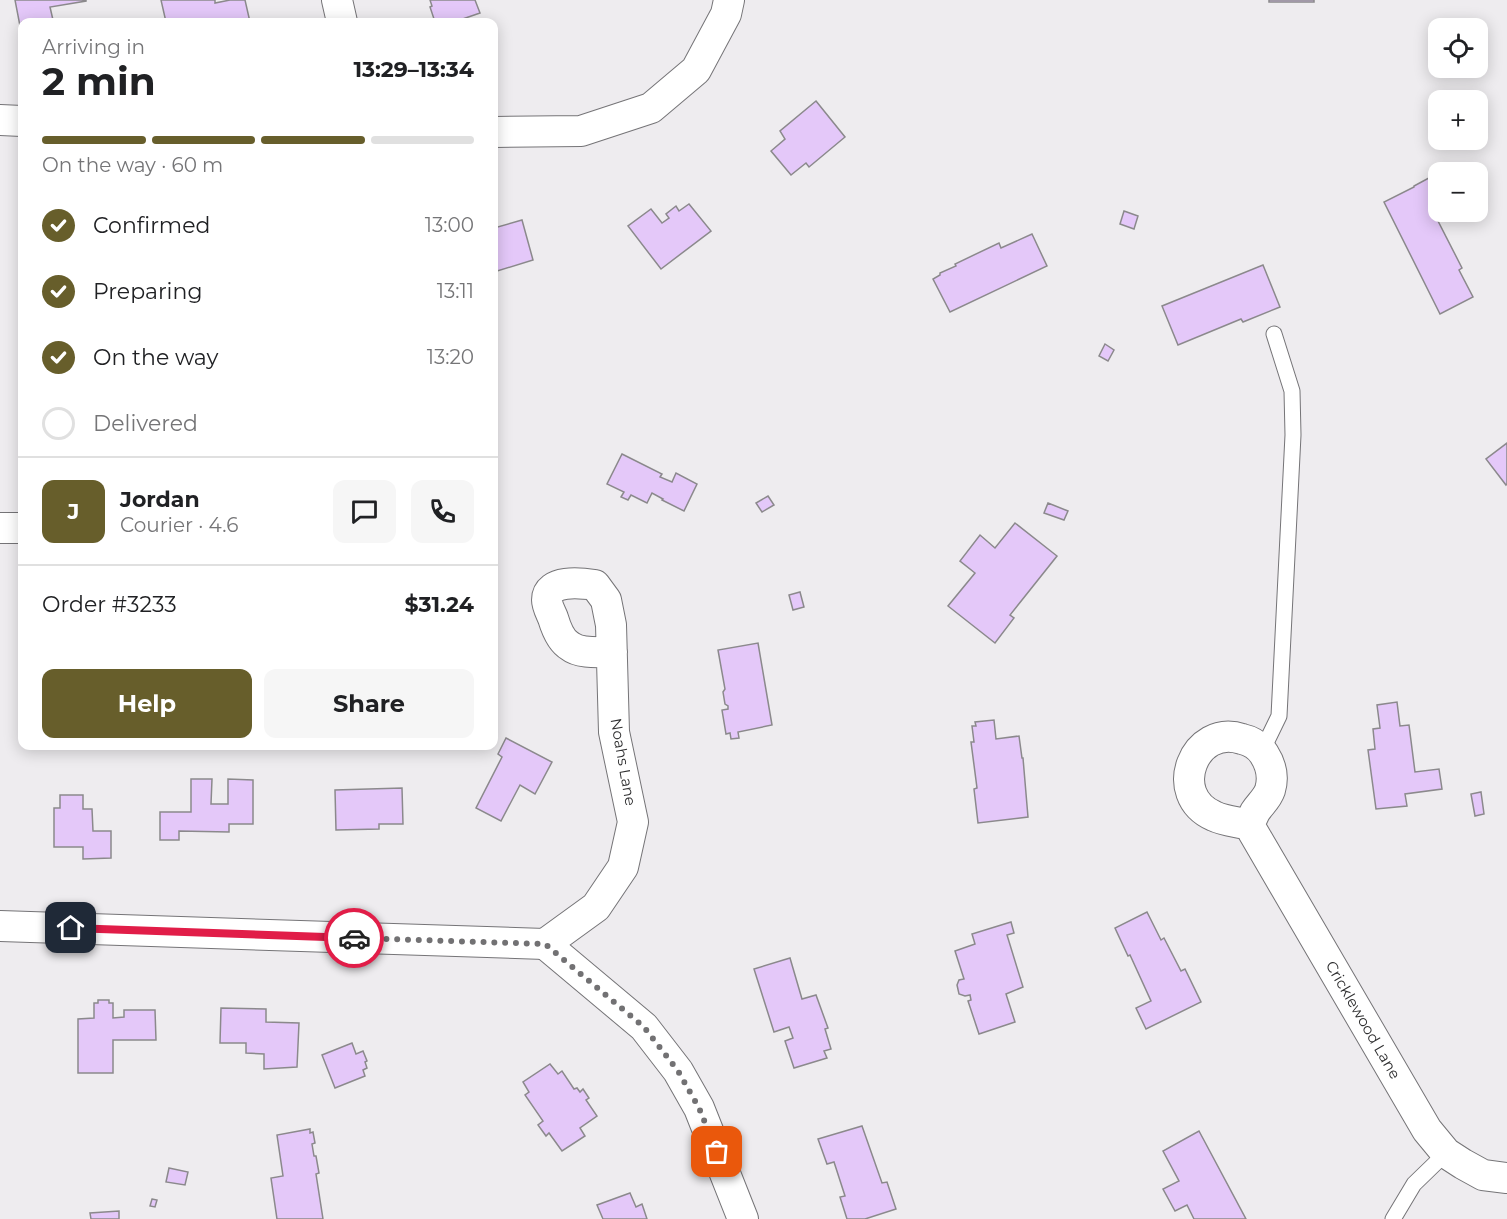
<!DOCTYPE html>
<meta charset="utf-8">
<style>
body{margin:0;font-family:Montserrat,sans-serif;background:#f6f6f6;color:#202124;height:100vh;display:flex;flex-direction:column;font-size:22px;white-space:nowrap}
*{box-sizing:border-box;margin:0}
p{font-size:20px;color:#757577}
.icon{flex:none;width:33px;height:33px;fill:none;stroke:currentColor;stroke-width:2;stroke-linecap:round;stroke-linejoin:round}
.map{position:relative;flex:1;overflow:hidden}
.details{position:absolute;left:18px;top:18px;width:480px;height:732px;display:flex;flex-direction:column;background:#fff;border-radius:12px;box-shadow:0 3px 15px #0003}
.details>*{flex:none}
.fabs{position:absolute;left:1428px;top:18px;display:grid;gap:12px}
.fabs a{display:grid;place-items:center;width:60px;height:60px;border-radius:12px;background:#fff;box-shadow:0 3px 15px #0003;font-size:30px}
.pin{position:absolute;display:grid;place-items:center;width:51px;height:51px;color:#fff;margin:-26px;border-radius:12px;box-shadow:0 3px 9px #0006}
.courier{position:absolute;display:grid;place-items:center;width:60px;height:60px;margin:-30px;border:4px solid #e11d48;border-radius:50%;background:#fff;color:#222;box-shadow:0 2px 8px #0007}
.head em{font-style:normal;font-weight:700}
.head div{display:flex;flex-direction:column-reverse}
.head{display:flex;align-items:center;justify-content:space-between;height:102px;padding:0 24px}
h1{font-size:39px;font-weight:700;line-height:45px}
.bar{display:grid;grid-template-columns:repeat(4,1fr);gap:9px 6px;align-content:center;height:72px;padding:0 24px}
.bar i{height:8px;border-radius:4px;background:#e0e0e0}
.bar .current{background:#675e2b}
.bar p{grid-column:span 4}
.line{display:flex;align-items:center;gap:15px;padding:0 24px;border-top:2px solid #e0e0e0}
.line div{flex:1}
.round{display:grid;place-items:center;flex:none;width:63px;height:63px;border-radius:12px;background:#f6f6f6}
ol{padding:0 24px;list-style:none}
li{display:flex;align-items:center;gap:18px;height:66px}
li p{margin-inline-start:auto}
li .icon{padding:6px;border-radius:50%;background:#675e2b;color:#fff;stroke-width:4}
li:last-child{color:#757577}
li i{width:33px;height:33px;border:3px solid #e0e0e0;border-radius:50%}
.primary-button{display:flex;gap:12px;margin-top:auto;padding:12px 24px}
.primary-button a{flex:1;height:69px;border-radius:12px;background:#675e2b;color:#fff;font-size:24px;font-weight:700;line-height:69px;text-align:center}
.primary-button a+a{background:#f6f6f6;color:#202124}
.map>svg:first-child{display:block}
.building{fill:#e4c8f9;stroke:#8b898c;stroke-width:1.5}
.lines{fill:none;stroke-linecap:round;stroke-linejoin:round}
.service-casing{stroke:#757477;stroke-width:17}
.minor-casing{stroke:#757477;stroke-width:32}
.service{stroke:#fff;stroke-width:15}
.minor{stroke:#fff;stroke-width:30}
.done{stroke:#727173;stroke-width:6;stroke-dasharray:0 10.8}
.route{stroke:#e11d48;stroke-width:8}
.labels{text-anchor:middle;stroke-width:4.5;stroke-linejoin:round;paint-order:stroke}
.street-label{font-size:15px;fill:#2f2f30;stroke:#fff}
</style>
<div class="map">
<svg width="1507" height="1219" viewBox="0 0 1507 1219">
<rect width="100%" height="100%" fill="#eeecef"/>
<g class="building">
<polygon points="15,0 86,0 86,1 50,7 53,20 40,22 22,22 22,26 20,26"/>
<polygon points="161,0 215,0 215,3 230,0 245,0 250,22 219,22 219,21 211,22 166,22"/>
<polygon points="430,0 475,0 480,13 454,22 435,22 430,7 432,6"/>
<rect x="1269" y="0" width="45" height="2"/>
<polygon points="816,101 845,137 809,167 806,163 791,175 771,151 785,139 780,131"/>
<polygon points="1438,173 1438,212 1446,212 1436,217 1462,268 1459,270 1473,297 1440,314 1384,202 1414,187 1414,186"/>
<polygon points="689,204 711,231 661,269 628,226 651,209 662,223 669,218 666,214 676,206 679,211"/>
<polygon points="1124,211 1138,216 1134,229 1120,224"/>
<polygon points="522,220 533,260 494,272 494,228"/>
<polygon points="1032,234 1047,266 950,312 933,279 940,275 940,273 956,266 955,264 999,243 1001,248"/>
<polygon points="1263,265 1280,307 1243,322 1241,319 1178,345 1162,306"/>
<polygon points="1105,344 1114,350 1108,361 1099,356"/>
<polygon points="1507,443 1507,484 1506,485 1486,459"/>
<polygon points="622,454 662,474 660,477 672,482 676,473 697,484 684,511 662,500 663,499 652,493 647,503 631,495 628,500 621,497 624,492 607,484"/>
<polygon points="768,496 774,505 762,512 756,503"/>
<polygon points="1048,503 1068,511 1064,520 1044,513"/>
<polygon points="1015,523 1057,556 1010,615 1014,618 995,643 948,606 975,573 960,561 980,535 995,548"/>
<polygon points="800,592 804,607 793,610 789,595"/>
<polygon points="758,643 772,725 738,732 739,738 731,739 730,733 726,734 722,710 728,709 728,706 725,704 723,692 725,689 718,650"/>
<polygon points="1397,702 1400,726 1409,725 1415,772 1439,769 1442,789 1405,794 1407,806 1376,809 1368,750 1375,749 1373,729 1380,728 1377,705"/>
<polygon points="994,720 996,739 1019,736 1022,758 1023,758 1028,817 978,823 974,789 977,788 971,742 974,742 972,726 976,726 975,722"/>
<polygon points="506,738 552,762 535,794 520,785 501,821 476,808 502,757 498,754"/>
<polygon points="191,779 212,779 211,804 228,804 228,779 253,780 253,824 229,824 229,832 179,831 179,840 160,840 160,812 191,812"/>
<polygon points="402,788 403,824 379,824 379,829 336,830 335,790"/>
<polygon points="1481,792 1484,814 1475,816 1471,794"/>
<polygon points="60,795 83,795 83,809 92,809 93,831 111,831 111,858 83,859 83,847 54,847 54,808 60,808"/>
<polygon points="1147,912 1161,940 1164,938 1181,971 1185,969 1201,1002 1146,1029 1136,1008 1151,1001 1130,955 1128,956 1115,928"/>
<polygon points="1011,922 1014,933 1007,935 1023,987 1006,994 1015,1022 979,1034 968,1001 971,1000 970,995 965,996 959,994 957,985 959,980 964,979 955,951 975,944 972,934"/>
<polygon points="790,958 802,999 816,995 828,1028 825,1029 831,1049 824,1051 827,1058 794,1068 785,1041 793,1038 789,1027 774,1032 754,969"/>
<polygon points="98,1000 109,1000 109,1003 113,1003 113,1018 124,1017 124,1010 155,1010 156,1040 113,1040 113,1073 78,1073 78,1019 94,1018 94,1003 98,1003"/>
<polygon points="221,1008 266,1009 266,1022 299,1023 297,1067 264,1069 264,1054 246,1053 246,1043 220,1043"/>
<polygon points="352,1043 356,1054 363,1051 367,1061 365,1062 367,1068 363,1070 365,1076 335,1088 322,1055"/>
<polygon points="550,1064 558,1074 562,1071 574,1089 577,1088 580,1092 583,1089 589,1098 586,1100 597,1116 580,1128 585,1136 562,1151 549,1133 546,1136 538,1125 543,1121 525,1095 529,1092 523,1082"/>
<polygon points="862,1126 882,1183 887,1182 896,1209 865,1219 847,1219 840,1197 845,1196 834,1162 827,1164 818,1139"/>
<polygon points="310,1129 310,1133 313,1132 315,1143 312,1144 314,1156 316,1156 319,1173 316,1174 323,1219 277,1219 271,1178 283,1176 277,1135"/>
<polygon points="1199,1131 1246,1219 1194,1219 1187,1205 1175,1211 1163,1189 1179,1181 1163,1151"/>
<polygon points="169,1168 188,1172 185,1185 166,1182"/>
<polygon points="630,1193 636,1207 642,1204 647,1219 603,1219 597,1205"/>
<polygon points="152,1199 157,1200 155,1207 150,1206"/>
<polygon points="119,1211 119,1219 91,1219 90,1213"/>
</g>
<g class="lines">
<g class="service-casing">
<g id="service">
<polyline points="1262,751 1279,716 1293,435 1292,391 1274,334"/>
<polyline points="1393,1219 1414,1184 1446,1153"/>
</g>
</g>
<g class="minor-casing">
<g id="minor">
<polyline points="337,0 342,22"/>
<polyline points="0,120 22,121"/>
<polyline points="494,132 581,131 651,108 696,70 726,14 729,0"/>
<polyline points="0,528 22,528"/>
<path d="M612 652C599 652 580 654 570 646 561 641 556 628 553 618 551 613 547 606 547 600 547 579 581 583 595 585L606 600 611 625 614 732 633 822 623 867 596 907 545 944 644 1027 678 1071 699 1108 743 1219"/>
<path d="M1249 825C1251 821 1253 816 1255 812 1260 804 1267 799 1270 790 1274 777 1271 765 1264 754 1259 746 1251 741 1242 739 1194 723 1166 795 1214 816 1224 821 1238 822 1249 825L1427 1130 1446 1153 1463 1164 1483 1175 1507 1178"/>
<polyline points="0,926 545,944"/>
</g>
</g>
<use href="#service" class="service"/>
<use href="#minor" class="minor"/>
</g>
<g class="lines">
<polyline class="done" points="354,938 545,944 644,1027 678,1071 699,1108 717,1152"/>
<polyline class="route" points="71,928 354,938"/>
</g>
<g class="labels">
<g class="street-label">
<text transform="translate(623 762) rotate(80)" y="5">Noahs Lane</text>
<text transform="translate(1363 1020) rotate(60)" y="5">Cricklewood Lane</text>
</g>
</g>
</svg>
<div class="fabs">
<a><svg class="icon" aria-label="locate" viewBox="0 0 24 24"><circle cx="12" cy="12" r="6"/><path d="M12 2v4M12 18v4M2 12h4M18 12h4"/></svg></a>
<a>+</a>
<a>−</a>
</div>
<div class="pin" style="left:717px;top:1152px;background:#ea580c"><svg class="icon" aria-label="bag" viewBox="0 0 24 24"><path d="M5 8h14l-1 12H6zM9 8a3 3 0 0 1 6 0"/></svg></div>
<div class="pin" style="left:71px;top:928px;background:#1f2937"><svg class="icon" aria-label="home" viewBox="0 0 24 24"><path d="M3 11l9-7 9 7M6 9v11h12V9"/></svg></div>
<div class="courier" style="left:354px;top:938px"><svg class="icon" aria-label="car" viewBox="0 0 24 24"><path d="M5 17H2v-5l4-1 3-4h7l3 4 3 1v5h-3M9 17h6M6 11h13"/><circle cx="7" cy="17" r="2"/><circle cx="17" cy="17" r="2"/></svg></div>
<section class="details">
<div class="head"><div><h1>2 min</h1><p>Arriving in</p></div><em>13:29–13:34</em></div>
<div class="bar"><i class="current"></i><i class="current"></i><i class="current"></i><i></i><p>On the way · 60 m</p></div>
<ol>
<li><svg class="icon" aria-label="check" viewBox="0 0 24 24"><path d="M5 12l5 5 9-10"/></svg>Confirmed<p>13:00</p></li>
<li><svg class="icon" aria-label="check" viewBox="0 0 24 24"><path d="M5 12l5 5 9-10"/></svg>Preparing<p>13:11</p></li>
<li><svg class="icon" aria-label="check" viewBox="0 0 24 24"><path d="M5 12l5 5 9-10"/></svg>On the way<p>13:20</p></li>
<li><i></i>Delivered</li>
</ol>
<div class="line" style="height:108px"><b class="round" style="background:#675e2b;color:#fff">J</b><div><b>Jordan</b><p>Courier · 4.6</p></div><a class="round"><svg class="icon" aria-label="chat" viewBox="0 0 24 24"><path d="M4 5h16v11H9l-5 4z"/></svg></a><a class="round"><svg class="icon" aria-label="phone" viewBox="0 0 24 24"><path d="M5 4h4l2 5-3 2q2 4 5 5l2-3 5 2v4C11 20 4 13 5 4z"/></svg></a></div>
<div class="line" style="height:78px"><div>Order #3233</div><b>$31.24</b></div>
<div class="primary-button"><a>Help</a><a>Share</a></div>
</section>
</div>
